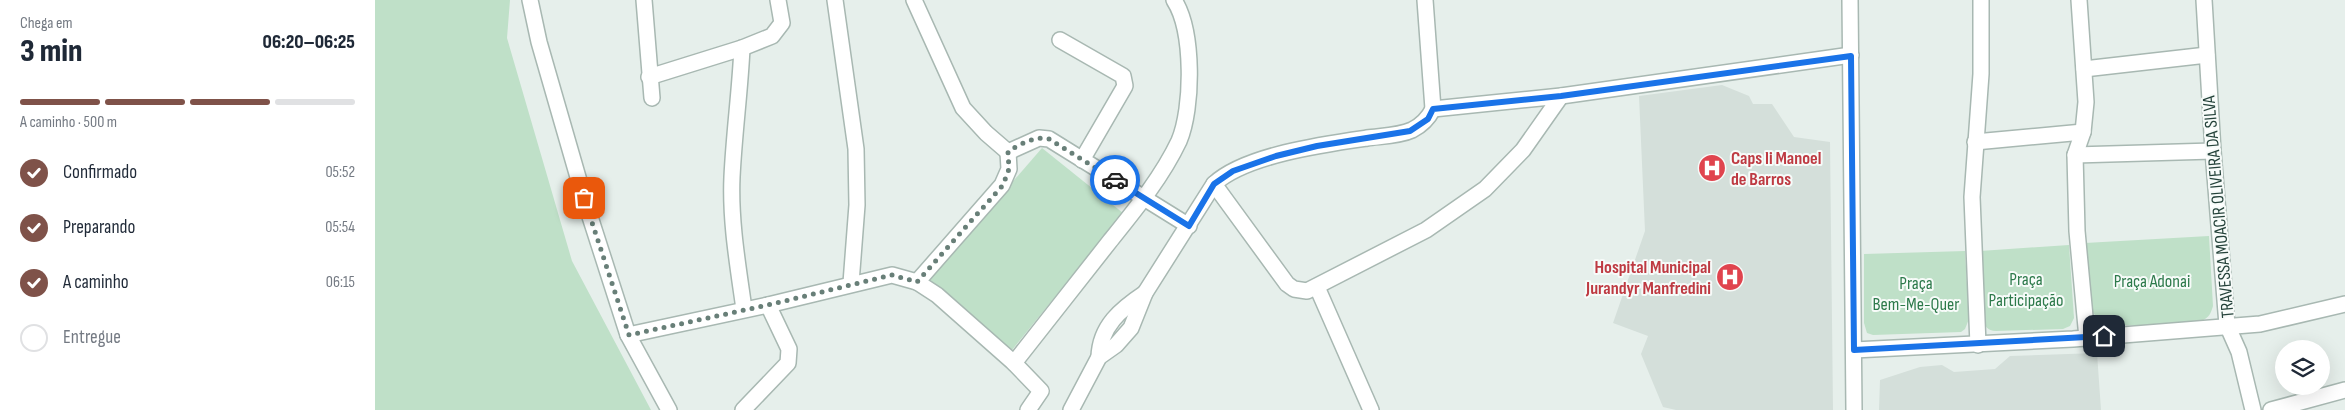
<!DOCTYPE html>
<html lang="pt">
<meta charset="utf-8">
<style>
body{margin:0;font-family:"Sofia Sans Condensed",sans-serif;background:#f2f2f3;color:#1f2937;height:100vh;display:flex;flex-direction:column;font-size:19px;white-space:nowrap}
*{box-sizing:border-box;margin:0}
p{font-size:16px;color:#747a83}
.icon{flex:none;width:28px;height:28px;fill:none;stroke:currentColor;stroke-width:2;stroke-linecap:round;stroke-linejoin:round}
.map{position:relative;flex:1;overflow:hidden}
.drawer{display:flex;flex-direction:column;background:#fff;width:375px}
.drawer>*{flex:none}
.tools{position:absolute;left:1900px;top:340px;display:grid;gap:10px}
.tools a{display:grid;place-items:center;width:55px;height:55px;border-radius:50%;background:#fff;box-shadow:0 5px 20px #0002;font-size:25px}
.pin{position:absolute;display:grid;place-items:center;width:42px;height:42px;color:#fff;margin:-21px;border-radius:10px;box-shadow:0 2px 8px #0006}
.courier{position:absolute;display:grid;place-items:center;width:50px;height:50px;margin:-25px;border:4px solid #1a73e8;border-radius:50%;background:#fff;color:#222;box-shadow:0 1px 6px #0007}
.headline em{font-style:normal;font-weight:800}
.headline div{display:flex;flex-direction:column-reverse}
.headline{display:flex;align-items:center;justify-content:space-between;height:85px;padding:0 20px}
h1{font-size:32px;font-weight:800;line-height:38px}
.bar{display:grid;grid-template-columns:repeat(4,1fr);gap:8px 5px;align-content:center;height:60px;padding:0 20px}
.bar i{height:6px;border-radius:4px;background:#e0e1e3}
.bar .current{background:#7f5249}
.bar p{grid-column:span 4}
ol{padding:0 20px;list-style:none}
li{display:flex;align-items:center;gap:15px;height:55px}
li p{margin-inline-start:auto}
li .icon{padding:5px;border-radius:50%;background:#7f5249;color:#fff;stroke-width:4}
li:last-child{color:#747a83}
li i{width:28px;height:28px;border:2px solid #e0e1e3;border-radius:50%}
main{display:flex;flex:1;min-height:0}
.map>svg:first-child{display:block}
.built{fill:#d4dfda}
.green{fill:#bfe0c8}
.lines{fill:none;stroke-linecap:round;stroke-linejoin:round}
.minor-casing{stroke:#a8b8b2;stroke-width:18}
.minor{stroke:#fff;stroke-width:15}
.done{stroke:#687f78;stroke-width:5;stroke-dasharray:0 9}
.route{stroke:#1a73e8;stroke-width:6}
.labels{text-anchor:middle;stroke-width:4;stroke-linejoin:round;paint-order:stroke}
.health-label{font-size:18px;font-weight:bold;fill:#be3a42;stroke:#f7fbf9;text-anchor:start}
.street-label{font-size:18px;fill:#24423a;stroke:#f7fbf9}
.park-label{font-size:18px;fill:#2d7a4b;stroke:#f7fbf9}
</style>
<main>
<section class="drawer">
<div class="headline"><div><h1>3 min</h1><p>Chega em</p></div><em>06:20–06:25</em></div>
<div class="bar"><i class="current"></i><i class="current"></i><i class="current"></i><i></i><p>A caminho · 500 m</p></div>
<ol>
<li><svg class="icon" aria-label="check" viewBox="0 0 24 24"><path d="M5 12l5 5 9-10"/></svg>Confirmado<p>05:52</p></li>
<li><svg class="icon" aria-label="check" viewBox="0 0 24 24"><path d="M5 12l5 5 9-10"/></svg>Preparando<p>05:54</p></li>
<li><svg class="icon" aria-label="check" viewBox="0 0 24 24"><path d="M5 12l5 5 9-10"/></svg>A caminho<p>06:15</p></li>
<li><i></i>Entregue</li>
</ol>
</section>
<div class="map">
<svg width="1970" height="410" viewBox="0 0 1970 410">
<rect width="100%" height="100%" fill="#e6efeb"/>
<g class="built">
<polygon points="1347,85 1374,96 1378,104 1397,104 1419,137 1455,142 1458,410 1301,410 1288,407 1266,354 1273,336 1238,323 1270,231 1264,96"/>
<polygon points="1722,353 1726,410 1504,410 1505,380 1545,367 1567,365 1579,372 1620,369 1635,356"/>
</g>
<g class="green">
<polygon points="0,0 135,0 132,38 197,261 276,410 0,410"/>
<polygon points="667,148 748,213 637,350 553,279"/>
<path d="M1834 236 1838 306C1836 312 1835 316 1830 319 1817 327 1754 325 1737 325 1729 323 1722 320 1718 312 1709 296 1711 261 1710 243Z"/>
<path d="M1694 245 1699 318 1695 326 1688 329 1621 331C1612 331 1610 326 1607 318L1605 251Z"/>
<polygon points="1590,251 1594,319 1590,329 1586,332 1498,335 1492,333 1489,323 1489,254"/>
</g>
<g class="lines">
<g class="minor-casing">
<g id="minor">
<polyline points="155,0 164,42 209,198 253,335 294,410"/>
<polyline points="269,0 277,98"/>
<polyline points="460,0 481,149 482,205 476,283"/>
<polyline points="539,0 588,108 611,133 633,152"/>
<polyline points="1050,0 1058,109 1186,96 1476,55"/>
<polyline points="1475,0 1479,410"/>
<polyline points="1704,0 1711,102 1708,132 1700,155 1702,231 1712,338"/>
<polyline points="1829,0 1838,151 1852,325 1864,352 1878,410"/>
<polyline points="685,40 748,76 750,86 707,160"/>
<path d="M367 48C365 91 359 134 357 177 355 221 363 266 369 309"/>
<polyline points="1709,69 1832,55"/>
<polyline points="274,77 367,48 397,36 407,23 403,0"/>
<polyline points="1600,142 1708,132"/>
<polyline points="633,152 664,138 674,139 814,226"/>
<polyline points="1700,155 1838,151"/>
<polyline points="839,184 912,284 919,289 932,291 1051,230 1110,189 1148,150 1186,96"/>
<polyline points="542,282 627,185 634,169 633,152"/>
<polyline points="942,287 996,410"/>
<polyline points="253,335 393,305 517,275 542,282 562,295 639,363 666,391 653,410"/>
<polyline points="1603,345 1597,197 1606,74 1606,0"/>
<polyline points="1479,350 1698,339 1885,324 1970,304"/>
<path d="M724 357C725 326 746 309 770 293"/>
<path d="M639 363C671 322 703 282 735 241 760 210 787 177 804 141 818 108 819 31 799 0"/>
<polyline points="368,410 413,363 414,349 393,305"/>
<path d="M696 410 724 357 741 345 756 328 770 293 839 184C870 155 950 144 992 138 1006 136 1024 136 1037 130 1047 125 1053 119 1058 109"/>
<polyline points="1896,410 1970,390"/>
</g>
</g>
<use href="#minor" class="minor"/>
</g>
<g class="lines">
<path class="done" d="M209 198 254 335 393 305 517 275 542 282 628 185 634 169 633 152C643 145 661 135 674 139L740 180"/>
<polyline class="route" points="740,180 814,226 839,184 858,171 901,156 942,146 1035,131 1053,119 1058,109 1186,96 1476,56 1479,350 1729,336"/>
</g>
<defs>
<g id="hospital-disc" transform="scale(1.4375)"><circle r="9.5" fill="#e0444e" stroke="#f7fbf9"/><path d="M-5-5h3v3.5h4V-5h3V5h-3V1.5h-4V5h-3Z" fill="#fff"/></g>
</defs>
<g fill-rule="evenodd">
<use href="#hospital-disc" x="1337" y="168"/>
<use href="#hospital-disc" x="1355" y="277"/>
</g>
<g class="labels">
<g class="health-label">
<text x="1356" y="164">Caps Ii Manoel<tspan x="1356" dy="21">de Barros</tspan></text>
<text x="1336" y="273" text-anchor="end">Hospital Municipal<tspan x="1336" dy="21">Jurandyr Manfredini</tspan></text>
</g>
<g class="street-label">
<text transform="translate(1843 207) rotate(-95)" y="6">TRAVESSA MOACIR OLIVEIRA DA SILVA</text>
</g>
<g class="park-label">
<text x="1651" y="285">Praça<tspan x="1651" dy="21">Participação</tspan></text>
<text x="1777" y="287">Praça Adonai</text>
<text x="1541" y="289">Praça<tspan x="1541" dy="21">Bem-Me-Quer</tspan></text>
</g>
</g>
</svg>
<div class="tools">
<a><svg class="icon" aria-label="layers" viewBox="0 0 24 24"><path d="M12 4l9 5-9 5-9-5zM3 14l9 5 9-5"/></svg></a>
</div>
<div class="pin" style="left:209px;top:198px;background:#ea580c"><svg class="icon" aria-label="bag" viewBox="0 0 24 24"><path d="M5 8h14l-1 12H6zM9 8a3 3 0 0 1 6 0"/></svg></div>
<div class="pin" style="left:1729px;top:336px;background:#1f2937"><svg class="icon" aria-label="home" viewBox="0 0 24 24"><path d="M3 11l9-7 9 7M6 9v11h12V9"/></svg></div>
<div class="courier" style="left:740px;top:180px"><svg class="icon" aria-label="car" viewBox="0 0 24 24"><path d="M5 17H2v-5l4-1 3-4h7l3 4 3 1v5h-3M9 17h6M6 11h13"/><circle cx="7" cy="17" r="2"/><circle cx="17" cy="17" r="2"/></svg></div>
</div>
</main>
